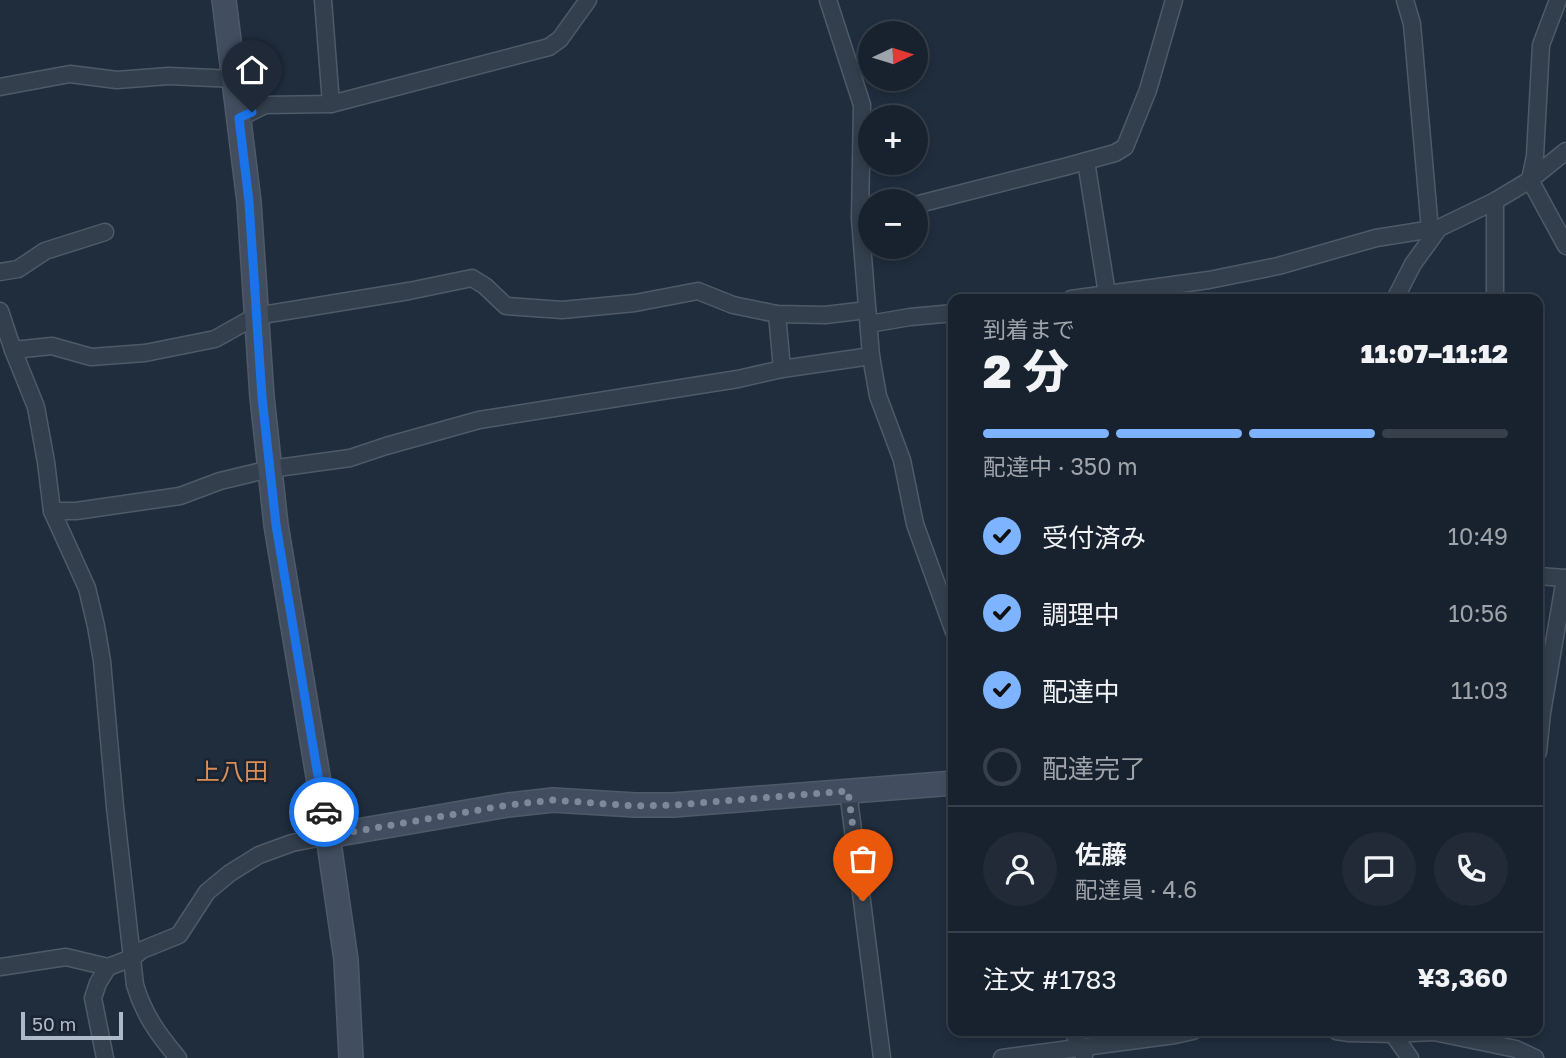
<!DOCTYPE html>
<html lang="ja">
<meta charset="utf-8">
<style>
body{margin:0;font-family:"Golos Text","Noto Sans JP",sans-serif;background:#212a36;color:#f1f3f6;height:100vh;display:flex;flex-direction:column;font-size:26px;white-space:nowrap}
*{box-sizing:border-box;margin:0}
p{font-size:23px;color:#9fa4aa}
.icon{flex:none;width:38px;height:38px;fill:none;stroke:currentColor;stroke-width:2;stroke-linecap:round;stroke-linejoin:round}
.map{position:relative;flex:1;overflow:hidden}
.panel{position:absolute;left:948px;top:294px;width:595px;height:742px;display:flex;flex-direction:column;background:#18222e;border-radius:14px;box-shadow:0 4px 10px #0003,0 0 0 2px #363f4a}
.panel>*{flex:none}
.needle{width:46px;rotate:86deg}
.fabs{position:absolute;left:858px;top:21px;display:grid;gap:14px}
.fabs a{display:grid;place-items:center;width:70px;height:70px;border-radius:50%;background:#18222e;box-shadow:0 4px 10px #0003,0 0 0 2px #363f4a;font-size:35px}
.scale{position:absolute;left:21px;bottom:18px;width:102px;box-sizing:border-box;padding-left:7px;border:4px solid #afbac9;border-top:0;font-size:19px;line-height:24px;white-space:nowrap;color:#afbac9;-webkit-text-stroke:5px #1a2431;paint-order:stroke}
.pin{position:absolute;display:grid;place-items:center;width:60px;height:60px;color:#fff;margin:-72px -30px;border-radius:50% 50% 50% 0;rotate:-45deg;box-shadow:0 0 7px #0007}
.pin .icon{rotate:45deg}
.courier{position:absolute;display:grid;place-items:center;width:70px;height:70px;margin:-35px;border:5px solid #1a73e8;border-radius:50%;background:#fff;color:#222;box-shadow:0 2px 9px #0007}
.overview em{font-style:normal;font-weight:800}
.overview div{display:flex;flex-direction:column-reverse}
.overview{display:flex;align-items:center;justify-content:space-between;height:119px;padding:0 35px}
h1{font-size:46px;font-weight:800;line-height:52px}
.bar{display:grid;grid-template-columns:repeat(4,1fr);gap:10px 7px;align-content:center;height:84px;padding:0 35px}
.bar i{height:9px;border-radius:5px;background:#363f4a}
.bar .active{background:#7eb3ff}
.bar p{grid-column:span 4}
.line{display:flex;align-items:center;gap:18px;padding:0 35px;border-top:2px solid #363f4a}
.line div{flex:1}
.round{display:grid;place-items:center;flex:none;width:74px;height:74px;border-radius:37px;background:#212a36}
ol{padding:0 35px;list-style:none}
li{display:flex;align-items:center;gap:21px;height:77px}
li p{margin-inline-start:auto}
li .icon{padding:7px;border-radius:50%;background:#7eb3ff;color:#111;stroke-width:4}
li:last-child{color:#9fa4aa}
li i{width:38px;height:38px;border:4px solid #363f4a;border-radius:50%}
.map>svg:first-child{display:block}
.lines{fill:none;stroke-linecap:round;stroke-linejoin:round}
.street-casing{stroke:#4f5a67;stroke-width:19}
.secondary-casing{stroke:#4f5a67;stroke-width:26}
.street{stroke:#343f4d;stroke-width:16}
.secondary{stroke:#424e60;stroke-width:23}
.done{stroke:#7d8998;stroke-width:7;stroke-dasharray:0 12.6}
.route{stroke:#1a73e8;stroke-width:9}
.labels{text-anchor:middle;stroke-width:5;stroke-linejoin:round;paint-order:stroke}
.quarter-label{font-size:24px;fill:#dd8d56;stroke:#1a2431}
</style>
<div class="map">
<svg width="1566" height="1058" viewBox="0 0 1566 1058">
<rect width="100%" height="100%" fill="#202d3d"/>
<g class="lines">
<g class="street-casing">
<g id="street">
<polyline points="323,0 331,104"/>
<polyline points="828,0 862,105 860,219 871,356 878,396 902,460 915,524 954,632"/>
<polyline points="1405,0 1412,24 1430,230"/>
<polyline points="1558,0 1541,45 1535,156 1530,180 1566,246"/>
<polyline points="0,87 70,74 117,80 169,76 235,79"/>
<polyline points="239,118 265,105 331,104 549,47 560,39 588,0"/>
<polyline points="1086,161 1107,294"/>
<polyline points="1495,201 1495,299"/>
<polyline points="915,205 1068,166 1115,153 1125,147 1148,90 1174,0"/>
<polyline points="0,272 18,269 45,251 105,232"/>
<polyline points="1071,299 1209,280 1278,266 1376,238 1439,228 1495,201 1530,180 1566,151"/>
<polyline points="1395,299 1413,264 1439,228"/>
<path d="M0 311 13 350 36 407 46 462 52 511 87 588 96 626 102 661 115 807 135 985C144 1015 158 1034 178 1058"/>
<polyline points="777,314 782,369"/>
<polyline points="869,324 910,317 954,313"/>
<polyline points="13,350 52,346 91,357 145,353 215,339 256,316 409,291 472,278 485,286 506,306 562,310 635,303 698,291 733,305 777,314 825,315 867,310"/>
<polyline points="52,511 76,511 180,496 220,481 270,469 350,458 386,446 479,420 738,379 782,369 871,356"/>
<polyline points="1538,576 1566,578"/>
<polyline points="1538,752 1542,713 1565,578"/>
<polyline points="848,791 882,1058"/>
<polyline points="0,967 66,957 108,967 132,958 142,950 179,935 207,892 230,873 259,855 292,843 328,836"/>
<polyline points="1073,1031 1084,1056"/>
<polyline points="1336,1031 1349,1033 1393,1034 1434,1032 1516,1049 1535,1058"/>
<polyline points="1393,1034 1410,1058"/>
<polyline points="105,1058 93,998 98,983 108,967"/>
<polyline points="1002,1058 1175,1035 1193,1031"/>
</g>
</g>
<g class="secondary-casing">
<g id="secondary">
<polyline points="224,0 249,202 262,397 276,525 328,836 346,960 351,1058"/>
<polyline points="328,836 508,805 553,800 635,805 673,805 954,783"/>
</g>
</g>
<use href="#street" class="street"/>
<use href="#secondary" class="secondary"/>
</g>
<g class="lines">
<polyline class="done" points="324,812 328,836 508,805 553,800 635,806 674,805 848,791 863,901"/>
<polyline class="route" points="252,112 239,118 249,202 262,397 276,525 324,812"/>
</g>
<g class="labels">
<g class="quarter-label">
<text x="232" y="780">上八田</text>
</g>
</g>
</svg>
<div class="fabs">
<a><svg class="needle" viewBox="-14 -14 28 28"><path d="M0-13l5 13h-10z" fill="#e53935"/><path d="M0 13l5-13h-10z" fill="#9fa4aa"/></svg></a>
<a>+</a>
<a>−</a>
</div>
<div class="scale">50 m</div>
<div class="pin" style="left:863px;top:901px;background:#ea580c"><svg class="icon" aria-label="bag" viewBox="0 0 24 24"><path d="M5 8h14l-1 12H6zM9 8a3 3 0 0 1 6 0"/></svg></div>
<div class="pin" style="left:252px;top:112px;background:#1f2937"><svg class="icon" aria-label="home" viewBox="0 0 24 24"><path d="M3 11l9-7 9 7M6 9v11h12V9"/></svg></div>
<div class="courier" style="left:324px;top:812px"><svg class="icon" aria-label="car" viewBox="0 0 24 24"><path d="M5 17H2v-5l4-1 3-4h7l3 4 3 1v5h-3M9 17h6M6 11h13"/><circle cx="7" cy="17" r="2"/><circle cx="17" cy="17" r="2"/></svg></div>
<section class="panel">
<div class="overview"><div><h1>2 分</h1><p>到着まで</p></div><em>11:07–11:12</em></div>
<div class="bar"><i class="active"></i><i class="active"></i><i class="active"></i><i></i><p>配達中 · 350 m</p></div>
<ol>
<li><svg class="icon" aria-label="check" viewBox="0 0 24 24"><path d="M5 12l5 5 9-10"/></svg>受付済み<p>10:49</p></li>
<li><svg class="icon" aria-label="check" viewBox="0 0 24 24"><path d="M5 12l5 5 9-10"/></svg>調理中<p>10:56</p></li>
<li><svg class="icon" aria-label="check" viewBox="0 0 24 24"><path d="M5 12l5 5 9-10"/></svg>配達中<p>11:03</p></li>
<li><i></i>配達完了</li>
</ol>
<div class="line" style="height:126px"><a class="round"><svg class="icon" aria-label="person" viewBox="0 0 24 24"><circle cx="12" cy="8" r="4"/><path d="M4 21q1-7 8-7t8 7"/></svg></a><div><b>佐藤</b><p>配達員 · 4.6</p></div><a class="round"><svg class="icon" aria-label="chat" viewBox="0 0 24 24"><path d="M4 5h16v11H9l-5 4z"/></svg></a><a class="round"><svg class="icon" aria-label="phone" viewBox="0 0 24 24"><path d="M5 4h4l2 5-3 2q2 4 5 5l2-3 5 2v4C11 20 4 13 5 4z"/></svg></a></div>
<div class="line" style="height:91px"><div>注文 #1783</div><b>¥3,360</b></div>
</section>
</div>
